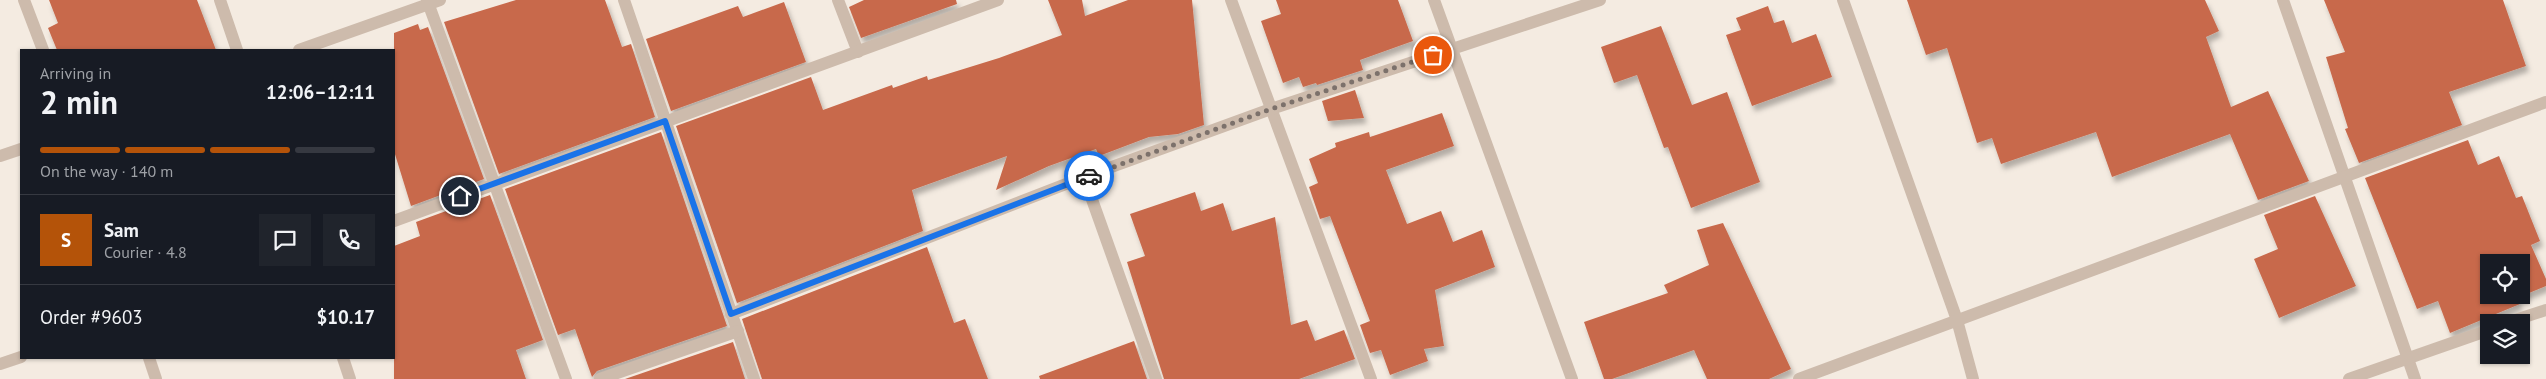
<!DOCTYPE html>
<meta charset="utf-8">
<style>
body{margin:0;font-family:"PT Sans",sans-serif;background:#20242c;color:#f1f3f6;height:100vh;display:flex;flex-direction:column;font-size:19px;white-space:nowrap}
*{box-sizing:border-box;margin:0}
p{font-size:16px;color:#9ea1a6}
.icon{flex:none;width:28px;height:28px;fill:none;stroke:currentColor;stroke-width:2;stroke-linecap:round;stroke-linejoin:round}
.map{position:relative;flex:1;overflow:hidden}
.panel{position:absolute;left:20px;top:49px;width:375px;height:310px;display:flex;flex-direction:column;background:#171b24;border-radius:0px;box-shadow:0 1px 4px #0004}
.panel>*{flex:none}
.buttons{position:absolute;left:2480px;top:254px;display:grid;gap:10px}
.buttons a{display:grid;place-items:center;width:50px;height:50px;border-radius:0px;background:#171b24;box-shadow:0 1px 4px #0004;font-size:25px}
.pin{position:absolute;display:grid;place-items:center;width:42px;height:42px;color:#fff;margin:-21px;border:2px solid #fff;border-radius:50%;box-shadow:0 1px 5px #0007}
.courier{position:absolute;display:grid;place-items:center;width:50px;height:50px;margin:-25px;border:4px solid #1a73e8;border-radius:50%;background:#fff;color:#222;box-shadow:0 1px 6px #0007}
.headline em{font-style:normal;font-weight:700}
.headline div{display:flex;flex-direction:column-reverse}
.headline{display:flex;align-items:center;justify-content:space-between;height:85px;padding:0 20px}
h1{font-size:32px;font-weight:700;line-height:38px}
.bar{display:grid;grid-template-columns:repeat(4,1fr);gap:8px 5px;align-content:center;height:60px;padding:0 20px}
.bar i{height:6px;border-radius:4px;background:#363941}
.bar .on{background:#b45309}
.bar p{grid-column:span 4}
.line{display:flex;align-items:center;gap:12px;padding:0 20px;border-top:1px solid #363941}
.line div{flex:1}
.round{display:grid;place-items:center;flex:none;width:52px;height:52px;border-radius:0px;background:#20242c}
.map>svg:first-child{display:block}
.building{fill:#c8694b;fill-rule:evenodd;filter:url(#shadow)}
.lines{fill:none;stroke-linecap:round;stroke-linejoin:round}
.minor{stroke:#cdbbac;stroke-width:12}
.done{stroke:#7c716b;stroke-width:5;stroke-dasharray:0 9}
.route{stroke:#1a73e8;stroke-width:6}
</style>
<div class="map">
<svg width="2546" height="379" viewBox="0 0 2546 379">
<defs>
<filter id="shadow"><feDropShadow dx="3" dy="5.5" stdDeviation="2.5" flood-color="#0004"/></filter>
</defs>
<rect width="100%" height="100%" fill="#f4ebe1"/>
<g class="building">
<polygon points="49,0 197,0 216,50 57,50 48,28 58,23"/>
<polygon points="516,0 605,0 622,47 631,44 655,117 499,174 444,22"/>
<polygon points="864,0 956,0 957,4 861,38 849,7"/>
<polygon points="1048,0 1082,0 1085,16 1128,0 1192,0 1204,125 1178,134 1149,137 1099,156 1096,149 1049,166 996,190 1007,156 912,190 923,231 737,303 676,126 811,77 823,110 892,85 893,88 927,76 928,80 999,58 1062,35"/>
<polygon points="1276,0 1398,0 1413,41 1360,60 1363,70 1317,85 1316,83 1303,87 1299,77 1283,83 1261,21 1281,14"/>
<polygon points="1907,0 2205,0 2219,31 2206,37 2231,107 2268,91 2309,181 2258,200 2230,134 2112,177 2096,132 2001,164 1992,138 1977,143 1947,48 1926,55"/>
<polygon points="2324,0 2503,0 2526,66 2449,92 2462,125 2359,163 2345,129 2348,128 2326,57 2345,52"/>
<polygon points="784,2 806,62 671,111 646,39 738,6 743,17"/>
<polygon points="1768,6 1774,23 1784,20 1792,43 1816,34 1832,77 1752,106 1726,35 1741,30 1736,18"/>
<polygon points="418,24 420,30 428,27 484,179 411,206 394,151 394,33"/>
<polygon points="1661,26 1692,105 1727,92 1760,182 1691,208 1668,147 1664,148 1637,75 1614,83 1601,47"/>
<polygon points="1355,90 1364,118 1328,121 1322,101"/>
<polygon points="1442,113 1454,146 1386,170 1407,224 1441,211 1453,242 1482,230 1495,267 1435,290 1444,346 1424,349 1428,361 1390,375 1381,350 1370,353 1360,325 1370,321 1330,216 1320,219 1309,187 1318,183 1309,159 1336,147 1335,143 1369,132 1370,137"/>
<polygon points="661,132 727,326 597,371 592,377 575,329 558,335 505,189"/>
<path d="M2468 140 2478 165 2499 156 2516 198 2522 196 2540 241 2531 245 2546 279V286L2517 298 2520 304 2450 333 2438 301 2417 309 2365 178ZM2489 262H2521V295H2489Z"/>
<polygon points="1195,192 1201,211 1223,203 1232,231 1275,217 1291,325 1307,320 1315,341 1344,330 1355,359 1299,379 1164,379 1127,262 1145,256 1130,214"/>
<polygon points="490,195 543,340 516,350 526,379 394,379 394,246 420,236 416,222"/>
<polygon points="2315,196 2356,286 2279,318 2254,259 2278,249 2264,215"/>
<polygon points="1723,223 1791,369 1769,379 1707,379 1694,350 1612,379 1604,379 1584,322 1668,293 1664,285 1709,265 1697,230"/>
<polygon points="927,247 954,323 965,319 988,379 762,379 742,319"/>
<polygon points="1134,341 1147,379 1040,379 1039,376"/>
<polygon points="733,342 745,379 625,379"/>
</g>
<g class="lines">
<g class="minor">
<polyline points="24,0 43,50"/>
<polyline points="220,0 237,50"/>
<polyline points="427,0 566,379"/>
<polyline points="624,0 754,379"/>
<polyline points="838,0 858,52"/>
<polyline points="1231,0 1371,379"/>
<polyline points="1434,0 1572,379"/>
<polyline points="1843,0 1957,320 1973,379"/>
<polyline points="2283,0 2415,379"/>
<polyline points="299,50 440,0"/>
<polyline points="0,156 21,149"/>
<polyline points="1084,177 1156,379"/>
<polyline points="394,221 998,0"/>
<polyline points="731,314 1084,177 1271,109 1600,0"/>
<polyline points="2509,322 2546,310"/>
<polyline points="149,358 156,379"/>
<polyline points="343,358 350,379"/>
<polyline points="0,364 21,357"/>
<polyline points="600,379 738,331"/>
<polyline points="1799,379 2546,102"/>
<polyline points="2349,379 2489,330"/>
</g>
</g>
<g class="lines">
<polyline class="done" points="1089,176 1271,109 1433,55"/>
<polyline class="route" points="460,196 665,121 731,314 1089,176"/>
</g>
</svg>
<div class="buttons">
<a><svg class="icon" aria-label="locate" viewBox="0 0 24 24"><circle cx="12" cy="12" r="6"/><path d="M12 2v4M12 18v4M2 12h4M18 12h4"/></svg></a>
<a><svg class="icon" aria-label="layers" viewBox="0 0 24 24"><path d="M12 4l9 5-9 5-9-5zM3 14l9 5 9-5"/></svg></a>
</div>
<div class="pin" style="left:1433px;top:55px;background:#ea580c"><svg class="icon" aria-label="bag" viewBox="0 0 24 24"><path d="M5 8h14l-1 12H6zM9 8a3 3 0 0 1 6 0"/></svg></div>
<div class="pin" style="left:460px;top:196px;background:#1f2937"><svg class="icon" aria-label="home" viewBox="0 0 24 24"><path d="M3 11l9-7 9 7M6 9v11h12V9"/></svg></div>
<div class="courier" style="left:1089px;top:176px"><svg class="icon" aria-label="car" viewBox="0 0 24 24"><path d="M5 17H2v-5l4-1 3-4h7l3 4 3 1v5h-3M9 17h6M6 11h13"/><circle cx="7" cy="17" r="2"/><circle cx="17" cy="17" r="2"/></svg></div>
<section class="panel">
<div class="headline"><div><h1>2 min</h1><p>Arriving in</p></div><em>12:06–12:11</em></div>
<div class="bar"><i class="on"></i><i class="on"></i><i class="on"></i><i></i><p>On the way · 140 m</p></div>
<div class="line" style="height:90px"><b class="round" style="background:#b45309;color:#fff">S</b><div><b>Sam</b><p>Courier · 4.8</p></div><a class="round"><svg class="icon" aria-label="chat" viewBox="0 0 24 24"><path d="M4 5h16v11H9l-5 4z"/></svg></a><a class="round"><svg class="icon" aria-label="phone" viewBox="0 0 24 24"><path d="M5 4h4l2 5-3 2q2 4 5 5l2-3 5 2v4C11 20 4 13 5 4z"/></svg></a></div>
<div class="line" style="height:65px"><div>Order #9603</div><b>$10.17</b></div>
</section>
</div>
